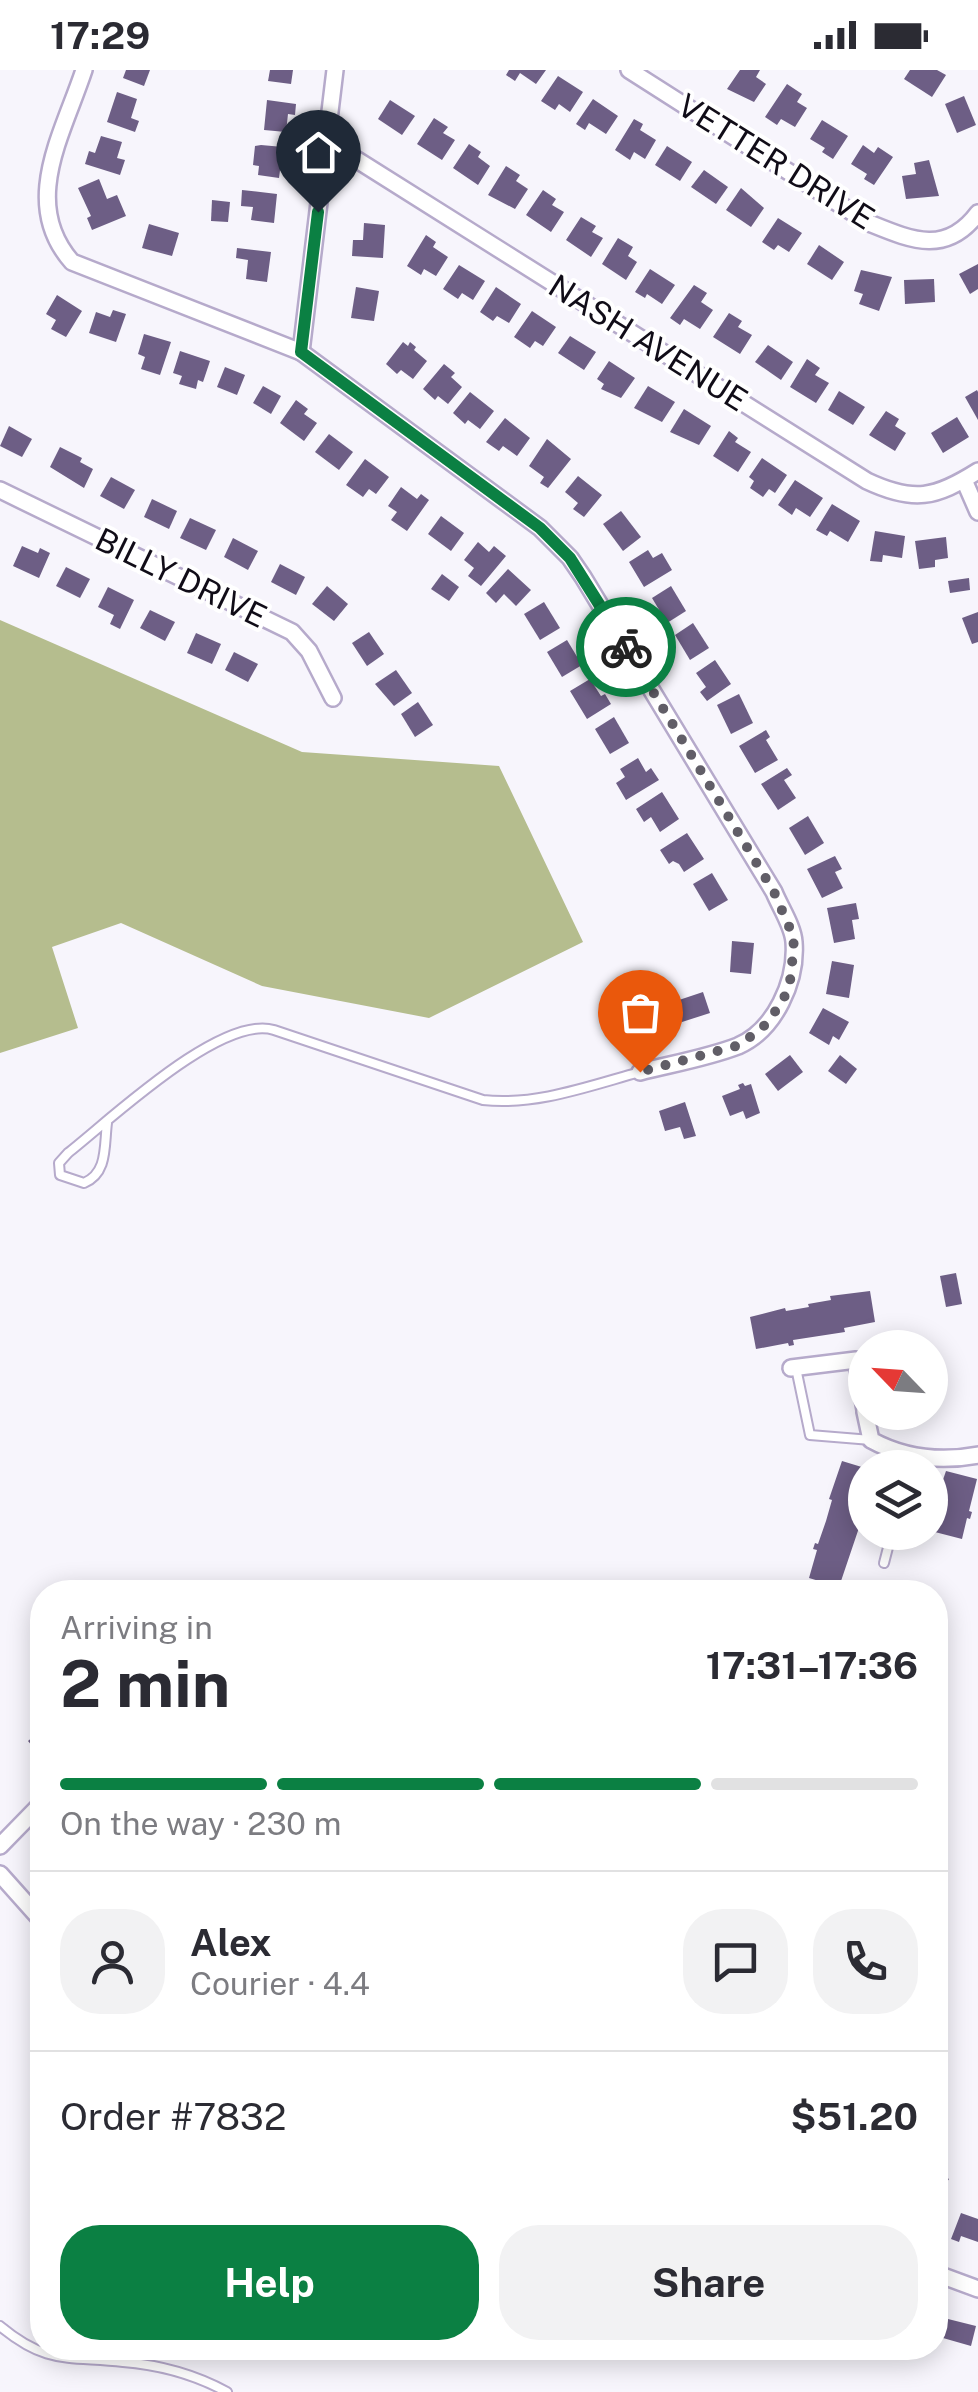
<!DOCTYPE html>
<meta charset="utf-8">
<style>
body{margin:0;font-family:"Public Sans",sans-serif;background:#f2f2f3;color:#2b2b33;height:100vh;display:flex;flex-direction:column;font-size:38px;white-space:nowrap}
*{box-sizing:border-box;margin:0}
p{font-size:32px;color:#7c7c81}
.icon{flex:none;width:55px;height:55px;fill:none;stroke:currentColor;stroke-width:2;stroke-linecap:round;stroke-linejoin:round}
.map{position:relative;flex:1;overflow:hidden}
.drawer{position:absolute;left:30px;top:1510px;width:918px;height:780px;display:flex;flex-direction:column;background:#fff;border-radius:40px;box-shadow:0 5px 25px #0003}
.drawer>*{flex:none}
.needle{width:65px;rotate:295deg}
.controls{position:absolute;left:848px;top:1260px;display:grid;gap:20px}
.controls a{display:grid;place-items:center;width:100px;height:100px;border-radius:50%;background:#fff;box-shadow:0 5px 25px #0003;font-size:50px}
.pin{position:absolute;display:grid;place-items:center;width:85px;height:85px;color:#fff;margin:-102px -42px;border-radius:50% 50% 50% 0;rotate:-45deg;box-shadow:0 0 10px #0007}
.pin .icon{rotate:45deg}
.courier{position:absolute;display:grid;place-items:center;width:100px;height:100px;margin:-50px;border:8px solid #0b8043;border-radius:50%;background:#fff;color:#222;box-shadow:0 2px 12px #0007}
.overview em{font-style:normal;font-weight:700}
.overview div{display:flex;flex-direction:column-reverse}
.overview{display:flex;align-items:center;justify-content:space-between;height:170px;padding:0 30px}
h1{font-size:65px;font-weight:700;line-height:75px}
.bar{display:grid;grid-template-columns:repeat(4,1fr);gap:15px 10px;align-content:center;height:120px;padding:0 30px}
.bar i{height:12px;border-radius:8px;background:#e1e1e2}
.bar .selected{background:#0b8043}
.bar p{grid-column:span 4}
.line{display:flex;align-items:center;gap:25px;padding:0 30px;border-top:2px solid #e1e1e2}
.line div{flex:1}
.round{display:grid;place-items:center;flex:none;width:105px;height:105px;border-radius:40px;background:#f2f2f3}
.primary-button{display:flex;gap:20px;margin-top:auto;padding:20px 30px}
.primary-button a{flex:1;height:115px;border-radius:40px;background:#0b8043;color:#fff;font-size:40px;font-weight:700;line-height:115px;text-align:center}
.primary-button a+a{background:#f2f2f3;color:#2b2b33}
.status{display:flex;justify-content:space-between;align-items:center;height:70px;padding:0 50px;background:#fff;direction:ltr}
.status svg{height:28px;fill:currentColor}
.map>svg:first-child{display:block}
.forest{fill:#b5bd8e}
.building{fill:#6d5e85}
.lines{fill:none;stroke-linecap:round;stroke-linejoin:round}
.lane-casing{stroke:#b6aacb;stroke-width:12}
.street-casing{stroke:#b6aacb;stroke-width:20}
.lane{stroke:#fff;stroke-width:8}
.street{stroke:#fff;stroke-width:15}
.done{stroke:#615e67;stroke-width:10;stroke-dasharray:0 18}
.route{stroke:#0b8043;stroke-width:12}
.labels{text-anchor:middle;stroke-width:8;stroke-linejoin:round;paint-order:stroke}
.street-label{font-size:32px;fill:#100c17;stroke:#fff}
</style>
<div class="status"><b>17:29</b><svg viewBox="0 0 49 12"><path d="M0 12V9h3v3zM5 12V6h3v6zM10 12V3h3v9zM15 12V0h3v12zM26 1h20v11H26zM47 4h2v5h-2z"/></svg></div>
<div class="map">
<svg width="978" height="2322" viewBox="0 0 978 2322">
<rect width="100%" height="100%" fill="#f7f5fc"/>
<polygon class="forest" points="0,550 302,682 499,696 583,872 429,948 262,916 121,853 52,877 78,958 0,983"/>
<g class="building">
<polygon points="126,0 150,0 144,16 123,8"/>
<polygon points="270,0 293,0 291,14 268,11"/>
<polygon points="509,0 546,0 536,14 520,3 515,11 506,5"/>
<polygon points="740,0 760,0 756,7 766,14 754,32 727,19"/>
<polygon points="910,0 937,0 946,5 932,27 904,9"/>
<polygon points="558,6 583,22 570,42 559,34 555,40 541,31"/>
<polygon points="787,14 802,24 797,32 807,38 795,57 781,49 777,55 765,47"/>
<polygon points="117,22 137,29 131,48 139,51 135,62 107,52"/>
<polygon points="964,26 976,55 957,63 945,34"/>
<polygon points="593,29 618,46 606,64 589,53 585,60 576,54"/>
<polygon points="267,30 296,34 295,45 288,44 286,62 264,60"/>
<polygon points="390,30 415,46 402,65 378,49"/>
<polygon points="434,48 448,57 443,63 455,70 442,90 417,74"/>
<polygon points="634,49 643,54 640,60 656,70 645,89 634,82 630,90 615,80"/>
<polygon points="822,50 848,66 833,89 822,82 825,78 810,69"/>
<polygon points="101,66 122,72 117,88 125,90 120,105 85,94 89,81 95,83"/>
<polygon points="469,74 481,82 478,87 490,96 478,115 453,98"/>
<polygon points="261,75 283,77 279,108 258,105 259,96 253,95 255,76"/>
<polygon points="863,75 874,83 878,77 893,87 874,115 864,109 867,104 851,94"/>
<polygon points="667,76 692,92 680,111 655,95"/>
<polygon points="929,90 939,126 906,129 902,106 916,104 914,93"/>
<polygon points="506,96 520,105 516,111 528,119 515,139 488,125"/>
<polygon points="704,100 728,117 716,134 691,117"/>
<polygon points="99,109 107,129 117,125 126,146 92,160 87,148 91,146 78,118"/>
<polygon points="741,118 764,138 751,157 726,140"/>
<polygon points="242,120 277,124 274,153 251,150 253,137 241,136"/>
<polygon points="543,120 556,129 552,135 564,142 551,162 526,145"/>
<polygon points="212,130 230,132 228,152 211,151"/>
<polygon points="581,147 596,156 592,162 603,168 591,187 566,170"/>
<polygon points="778,148 802,163 789,182 778,175 774,180 762,172"/>
<polygon points="364,153 385,155 383,188 352,186 353,170 363,170"/>
<polygon points="149,154 179,163 172,186 142,178"/>
<polygon points="426,165 436,172 433,177 448,187 436,206 424,199 421,205 407,196"/>
<polygon points="618,168 633,177 628,186 637,192 626,210 602,194"/>
<polygon points="819,175 844,192 832,210 807,194"/>
<polygon points="237,178 271,182 267,212 246,209 248,190 236,188"/>
<polygon points="978,194 978,219 970,224 959,204"/>
<polygon points="459,195 485,211 473,230 462,223 458,229 443,219"/>
<polygon points="650,199 675,215 662,234 647,224 645,228 635,222"/>
<polygon points="861,200 892,207 879,241 859,234 863,224 854,221"/>
<polygon points="934,209 935,232 905,234 904,210"/>
<polygon points="694,215 707,223 701,232 713,240 700,259 684,249 680,255 670,248"/>
<polygon points="356,217 379,221 374,251 351,248"/>
<polygon points="496,217 521,234 509,253 497,246 493,251 480,242"/>
<polygon points="57,225 82,241 66,267 51,259 56,250 46,244"/>
<polygon points="113,240 126,244 116,272 89,263 96,242 110,247"/>
<polygon points="532,241 556,257 543,276 535,271 530,278 514,267"/>
<polygon points="729,243 742,251 738,257 752,265 740,284 713,267"/>
<polygon points="144,264 171,272 160,305 141,299 145,287 138,284"/>
<polygon points="570,266 596,282 584,300 558,283"/>
<polygon points="403,272 408,276 410,272 416,277 414,280 427,291 413,309 401,300 397,304 386,294"/>
<polygon points="768,275 793,292 781,310 755,292"/>
<polygon points="180,281 210,291 203,312 198,310 196,319 179,314 182,306 173,303"/>
<polygon points="807,289 820,298 815,305 829,313 816,333 790,317"/>
<polygon points="609,291 635,308 621,328 601,319 604,314 597,309"/>
<polygon points="444,294 455,303 451,307 462,317 448,334 438,326 435,330 423,319"/>
<polygon points="225,297 245,305 237,325 217,317"/>
<polygon points="263,316 281,326 271,344 253,333"/>
<polygon points="648,316 675,332 662,352 634,338"/>
<polygon points="977,320 978,322 978,350 965,327"/>
<polygon points="839,321 865,337 853,355 828,340"/>
<polygon points="470,322 494,341 480,359 468,350 465,354 453,343"/>
<polygon points="296,330 308,339 304,344 317,353 304,371 280,353"/>
<polygon points="684,339 711,356 699,375 670,362"/>
<polygon points="886,341 899,349 895,356 906,363 895,381 869,365"/>
<polygon points="957,347 969,367 943,383 931,363"/>
<polygon points="505,348 530,368 517,386 503,376 499,381 486,372"/>
<polygon points="9,356 32,369 22,387 0,376"/>
<polygon points="729,361 738,368 735,372 751,382 738,402 713,386"/>
<polygon points="329,364 353,382 339,400 315,382"/>
<polygon points="547,369 571,389 548,418 540,413 544,407 529,396"/>
<polygon points="60,377 82,388 80,392 93,399 84,418 50,397"/>
<polygon points="762,388 787,405 775,423 769,419 763,427 750,418 754,411 749,407"/>
<polygon points="365,389 389,407 376,424 369,419 363,427 346,415"/>
<polygon points="578,406 602,425 584,447 573,439 578,433 565,422"/>
<polygon points="111,407 135,420 124,439 100,426"/>
<polygon points="795,410 823,428 810,447 796,438 792,445 778,435"/>
<polygon points="401,417 417,429 421,424 429,430 407,461 391,450 397,442 388,436"/>
<polygon points="152,429 177,441 169,459 144,447"/>
<polygon points="832,434 860,451 848,472 830,461 827,466 816,460"/>
<polygon points="621,441 641,467 623,481 603,454"/>
<polygon points="441,446 464,463 451,481 428,464"/>
<polygon points="190,448 216,460 206,480 180,468"/>
<polygon points="875,461 905,466 902,488 883,485 882,492 870,491"/>
<polygon points="946,467 948,488 935,490 935,497 919,499 915,471"/>
<polygon points="233,468 258,481 248,500 224,487"/>
<polygon points="478,472 489,482 494,476 506,486 481,516 468,506 474,498 464,490"/>
<polygon points="22,476 38,483 40,478 50,483 39,508 13,496"/>
<polygon points="648,480 653,488 662,483 672,500 644,517 629,492"/>
<polygon points="280,494 305,507 296,525 271,512"/>
<polygon points="66,497 90,509 80,528 56,516"/>
<polygon points="508,499 531,520 516,536 504,524 496,533 486,523"/>
<polygon points="442,504 459,517 449,531 431,519"/>
<polygon points="969,508 970,520 950,523 948,511"/>
<polygon points="327,516 348,534 334,551 312,534"/>
<polygon points="671,516 686,541 667,553 652,528"/>
<polygon points="108,517 134,530 120,559 110,554 114,545 98,537"/>
<polygon points="544,532 560,558 540,570 524,544"/>
<polygon points="150,540 175,552 165,571 140,558"/>
<polygon points="978,542 978,572 972,574 962,548"/>
<polygon points="693,553 709,578 690,590 675,565"/>
<polygon points="369,562 384,584 367,596 352,573"/>
<polygon points="196,563 221,574 212,594 187,583"/>
<polygon points="567,570 582,595 562,607 547,582"/>
<polygon points="234,582 258,594 248,612 225,600"/>
<polygon points="715,590 731,614 707,631 700,622 706,617 696,603"/>
<polygon points="396,600 412,623 394,636 375,614"/>
<polygon points="590,609 601,626 605,624 611,634 587,649 570,621"/>
<polygon points="739,624 753,653 731,664 717,635"/>
<polygon points="418,632 433,655 415,667 401,644"/>
<polygon points="614,647 629,673 610,684 595,659"/>
<polygon points="766,660 770,667 766,670 778,690 755,703 739,676"/>
<polygon points="638,688 646,702 651,698 659,710 626,730 616,713 625,707 620,699"/>
<polygon points="787,698 792,705 784,710 796,728 778,740 761,714"/>
<polygon points="662,722 679,749 660,762 651,747 644,752 636,739"/>
<polygon points="808,746 824,773 805,785 789,758"/>
<polygon points="687,763 704,789 684,802 679,794 673,791 669,794 660,780"/>
<polygon points="835,786 842,799 835,802 843,818 822,828 807,799"/>
<polygon points="712,803 728,830 709,841 693,814"/>
<polygon points="856,833 859,849 852,850 855,869 834,873 827,838"/>
<polygon points="732,871 754,873 751,904 730,902"/>
<polygon points="832,891 854,895 849,928 826,924"/>
<polygon points="703,922 710,943 682,952 676,931"/>
<polygon points="652,932 660,960 630,968 624,947 633,944 631,938"/>
<polygon points="823,938 849,952 839,970 833,966 829,975 809,963"/>
<polygon points="790,985 803,1002 778,1021 765,1004"/>
<polygon points="840,985 857,999 846,1014 828,1001"/>
<polygon points="743,1013 745,1016 751,1014 760,1043 746,1049 743,1041 730,1046 722,1026 740,1019 738,1015"/>
<polygon points="685,1032 696,1066 684,1069 680,1057 665,1061 659,1041"/>
<polygon points="956,1203 962,1234 946,1237 940,1206"/>
<polygon points="870,1221 875,1252 844,1258 845,1262 793,1270 794,1275 789,1276 788,1273 756,1279 750,1247 785,1238 786,1241 809,1237 808,1234 831,1230 830,1226"/>
<polygon points="842,1391 865,1398 865,1440 839,1517 809,1508 817,1480 813,1479 815,1473 818,1474 826,1451 832,1430 829,1429"/>
<polygon points="946,1401 977,1409 969,1441 972,1442 970,1449 967,1448 962,1469 931,1461 935,1433"/>
<polygon points="42,1659 42,1679 38,1683 28,1671"/>
<polygon points="935,2100 949,2109 937,2127 945,2131 935,2147"/>
<polygon points="961,2143 978,2149 978,2172 961,2166 959,2172 951,2169"/>
<polygon points="948,2249 976,2256 971,2276 943,2268"/>
</g>
<g class="lines">
<g class="lane-casing">
<g id="lane">
<path d="M107 1053C104 1076 108 1103 84 1113L60 1105 59 1093 68 1083C109 1051 221 944 274 960L483 1030C536 1036 589 1016 640 1002"/>
<polyline points="796,1298 810,1365 871,1370"/>
<polyline points="884,1493 892,1462"/>
<path d="M0 2256C47 2295 68 2286 123 2292 161 2295 194 2304 227 2322"/>
</g>
</g>
<g class="street-casing">
<g id="street">
<path d="M84 0C63 64 20 133 72 192L301 282 540 458 570 488 583 507 774 822C780 837 793 856 794 872 797 911 775 960 738 976 707 988 671 994 640 1002"/>
<path d="M629 0 869 153C911 170 946 186 978 143"/>
<path d="M327 71 867 411C914 433 935 428 978 401"/>
<polyline points="301,282 335,0"/>
<polyline points="964,410 978,442"/>
<polyline points="0,420 292,562 309,581 333,628"/>
<polyline points="791,1298 856,1290 865,1340"/>
<path d="M865 1342 871 1370C904 1388 941 1392 978 1385"/>
<polyline points="0,1776 42,1733"/>
<polyline points="0,1804 42,1851"/>
<polyline points="935,2203 978,2219"/>
</g>
</g>
<use href="#lane" class="lane"/>
<use href="#street" class="street"/>
</g>
<g class="lines">
<polyline class="done" points="626,577 774,822 794,868 791,907 783,931 765,955 740,975 640,1002"/>
<polyline class="route" points="318,142 301,282 540,458 570,488 626,577"/>
</g>
<g class="labels">
<g class="street-label">
<text transform="translate(776 92) rotate(32)" y="11">VETTER DRIVE</text>
<text transform="translate(648 273) rotate(32)" y="11">NASH AVENUE</text>
<text transform="translate(181 508) rotate(26)" y="11">BILLY DRIVE</text>
</g>
</g>
</svg>
<div class="controls">
<a><svg class="needle" viewBox="-14 -14 28 28"><path d="M0-13l5 13h-10z" fill="#e53935"/><path d="M0 13l5-13h-10z" fill="#7c7c81"/></svg></a>
<a><svg class="icon" aria-label="layers" viewBox="0 0 24 24"><path d="M12 4l9 5-9 5-9-5zM3 14l9 5 9-5"/></svg></a>
</div>
<div class="pin" style="left:640px;top:1002px;background:#ea580c"><svg class="icon" aria-label="bag" viewBox="0 0 24 24"><path d="M5 8h14l-1 12H6zM9 8a3 3 0 0 1 6 0"/></svg></div>
<div class="pin" style="left:318px;top:142px;background:#1f2937"><svg class="icon" aria-label="home" viewBox="0 0 24 24"><path d="M3 11l9-7 9 7M6 9v11h12V9"/></svg></div>
<div class="courier" style="left:626px;top:577px"><svg class="icon" aria-label="bike" viewBox="0 0 24 24"><circle cx="6" cy="16" r="4"/><circle cx="18" cy="16" r="4"/><path d="M6 16l4-8h5l3 8M10 8l3 8H6M13 5h3"/></svg></div>
<section class="drawer">
<div class="overview"><div><h1>2 min</h1><p>Arriving in</p></div><em>17:31–17:36</em></div>
<div class="bar"><i class="selected"></i><i class="selected"></i><i class="selected"></i><i></i><p>On the way · 230 m</p></div>
<div class="line" style="height:180px"><a class="round"><svg class="icon" aria-label="person" viewBox="0 0 24 24"><circle cx="12" cy="8" r="4"/><path d="M4 21q1-7 8-7t8 7"/></svg></a><div><b>Alex</b><p>Courier · 4.4</p></div><a class="round"><svg class="icon" aria-label="chat" viewBox="0 0 24 24"><path d="M4 5h16v11H9l-5 4z"/></svg></a><a class="round"><svg class="icon" aria-label="phone" viewBox="0 0 24 24"><path d="M5 4h4l2 5-3 2q2 4 5 5l2-3 5 2v4C11 20 4 13 5 4z"/></svg></a></div>
<div class="line" style="height:130px"><div>Order #7832</div><b>$51.20</b></div>
<div class="primary-button"><a>Help</a><a>Share</a></div>
</section>
</div>
